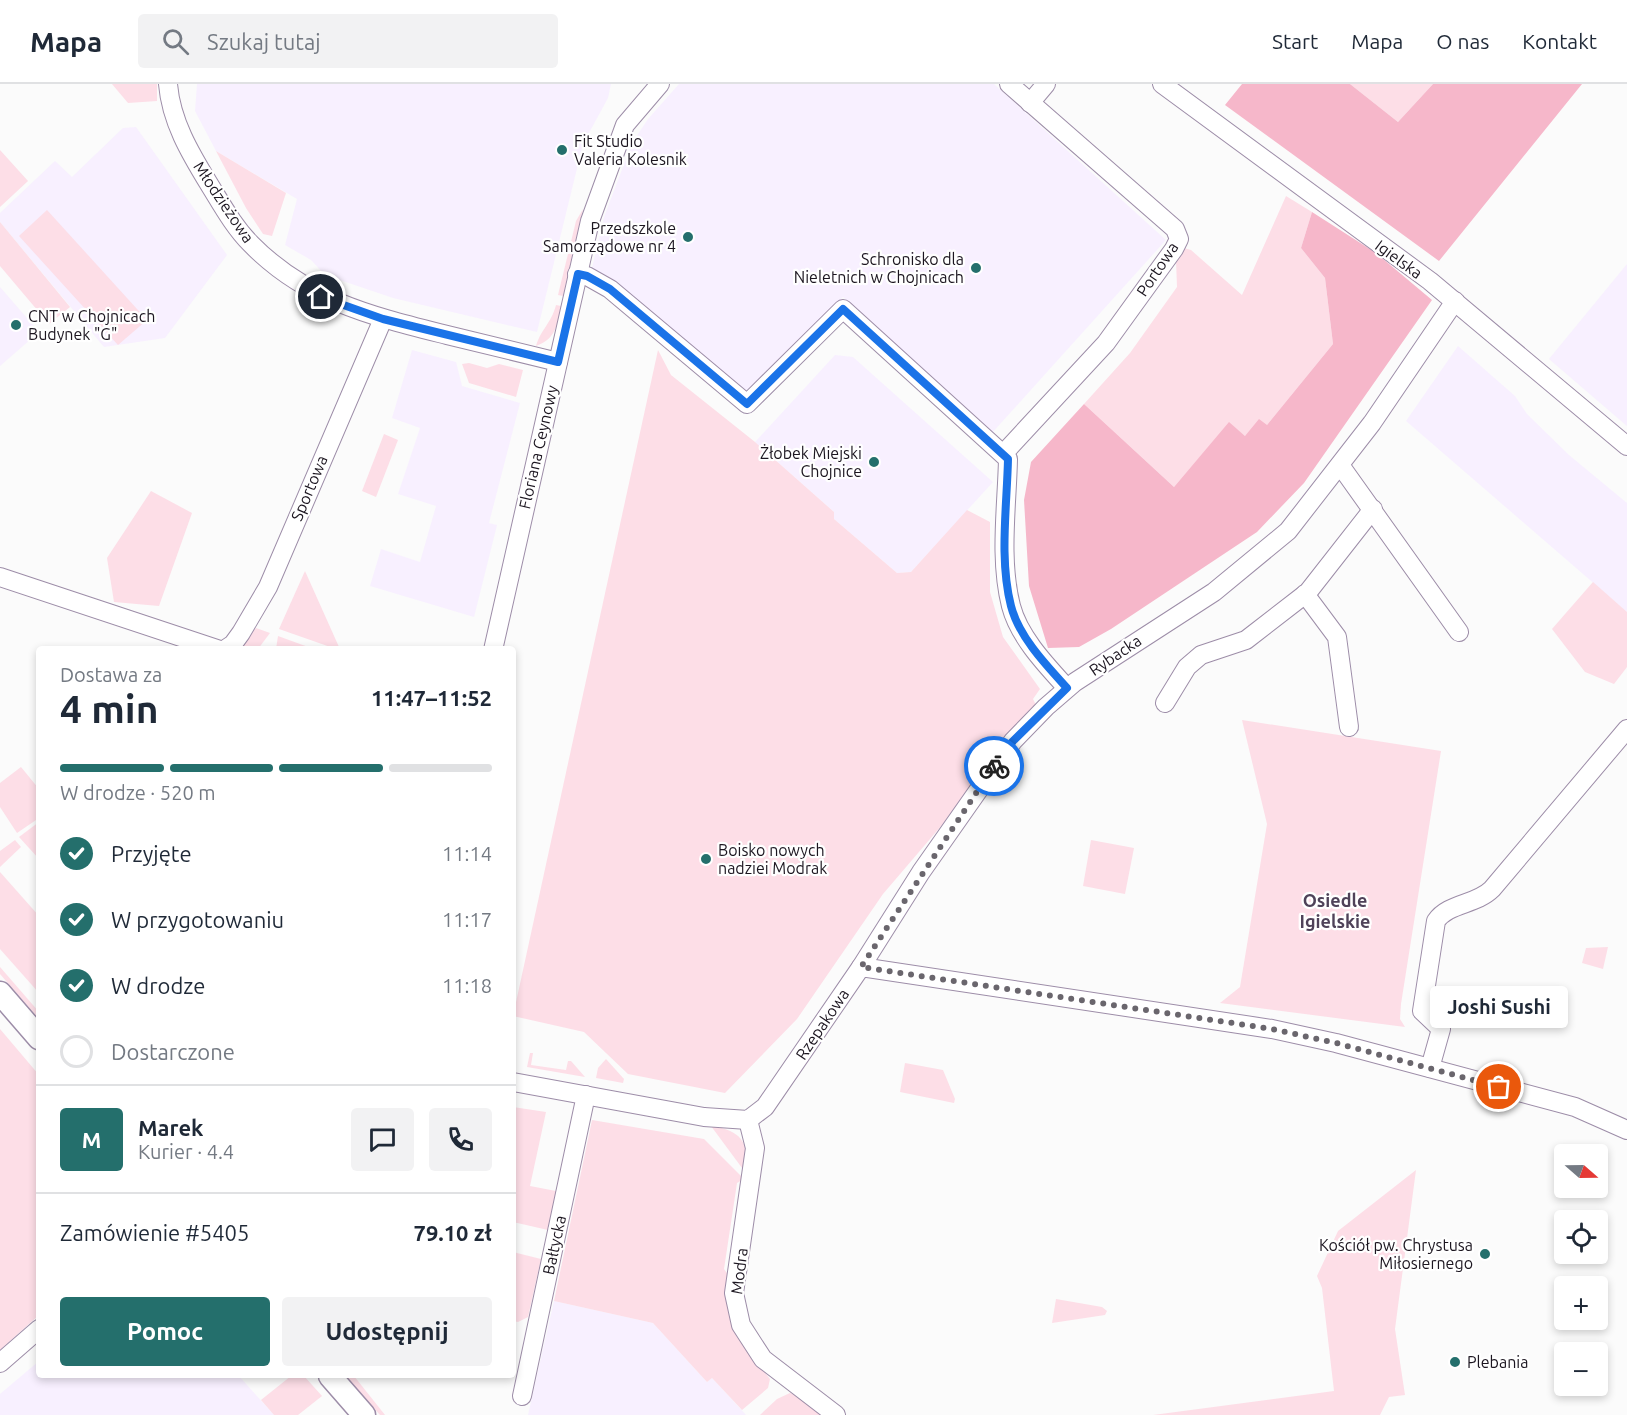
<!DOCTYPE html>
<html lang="pl">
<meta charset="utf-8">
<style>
body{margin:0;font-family:Ubuntu,sans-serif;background:#f2f2f3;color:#1f2937;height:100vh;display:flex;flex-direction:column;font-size:22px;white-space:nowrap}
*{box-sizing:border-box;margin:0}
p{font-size:20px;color:#747a83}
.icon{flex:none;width:33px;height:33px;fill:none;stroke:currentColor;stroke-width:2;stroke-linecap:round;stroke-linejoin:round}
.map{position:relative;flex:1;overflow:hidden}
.details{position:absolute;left:36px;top:562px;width:480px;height:732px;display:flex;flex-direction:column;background:#fff;border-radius:6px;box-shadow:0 3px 9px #0003}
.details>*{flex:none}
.needle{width:39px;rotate:110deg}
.buttons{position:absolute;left:1554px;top:1060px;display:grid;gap:12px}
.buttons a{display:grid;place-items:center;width:54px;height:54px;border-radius:6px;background:#fff;box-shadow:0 3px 9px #0003;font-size:30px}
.pin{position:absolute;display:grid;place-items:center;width:51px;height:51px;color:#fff;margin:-26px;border:3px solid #fff;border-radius:50%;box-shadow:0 2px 6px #0007}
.courier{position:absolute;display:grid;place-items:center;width:60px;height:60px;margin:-30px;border:4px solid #1a73e8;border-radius:50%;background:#fff;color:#222;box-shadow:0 2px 8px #0007}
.bubble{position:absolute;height:42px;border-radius:6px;background:#fff;box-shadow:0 3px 9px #0003;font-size:20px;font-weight:700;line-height:42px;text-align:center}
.head em{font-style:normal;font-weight:700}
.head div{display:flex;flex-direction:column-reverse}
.head{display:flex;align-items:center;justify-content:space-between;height:102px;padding:0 24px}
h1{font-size:39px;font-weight:700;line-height:45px}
.bar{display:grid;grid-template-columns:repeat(4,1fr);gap:9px 6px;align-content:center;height:72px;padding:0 24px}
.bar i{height:8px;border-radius:4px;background:#e0e1e3}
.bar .current{background:#246f6c}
.bar p{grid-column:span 4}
.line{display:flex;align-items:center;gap:15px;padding:0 24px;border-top:2px solid #e0e1e3}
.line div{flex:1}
.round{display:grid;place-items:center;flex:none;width:63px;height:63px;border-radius:6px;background:#f2f2f3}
ol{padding:0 24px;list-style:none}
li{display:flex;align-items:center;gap:18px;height:66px}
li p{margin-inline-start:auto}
li .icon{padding:6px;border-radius:50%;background:#246f6c;color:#fff;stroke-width:4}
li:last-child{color:#747a83}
li i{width:33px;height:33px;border:3px solid #e0e1e3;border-radius:50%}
.primary-button{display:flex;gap:12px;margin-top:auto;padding:12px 24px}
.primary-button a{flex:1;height:69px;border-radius:6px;background:#246f6c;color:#fff;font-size:24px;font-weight:700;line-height:69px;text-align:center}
.primary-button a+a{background:#f2f2f3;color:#1f2937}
header{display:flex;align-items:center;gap:36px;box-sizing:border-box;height:84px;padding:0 30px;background:#fff;border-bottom:2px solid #e0e1e3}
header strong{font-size:28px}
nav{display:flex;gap:33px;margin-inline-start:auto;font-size:21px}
.search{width:420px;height:54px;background:#f2f2f3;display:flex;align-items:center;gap:15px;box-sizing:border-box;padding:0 21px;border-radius:6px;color:#747a83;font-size:22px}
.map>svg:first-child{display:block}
.built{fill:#f8f0ff}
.green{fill:#fddee7}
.forest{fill:#f6b7ca}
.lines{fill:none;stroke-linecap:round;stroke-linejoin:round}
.minor-casing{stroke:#9d8da8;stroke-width:20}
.major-casing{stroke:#9d8da8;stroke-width:25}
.minor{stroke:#fff;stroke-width:18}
.major{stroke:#fff;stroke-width:22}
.done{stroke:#6a666d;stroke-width:6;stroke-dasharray:0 10.8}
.route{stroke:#1a73e8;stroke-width:8}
.poi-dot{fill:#246f6c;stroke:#fff;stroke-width:2}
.labels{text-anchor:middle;stroke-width:4.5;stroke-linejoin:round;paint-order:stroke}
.poi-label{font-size:16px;fill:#1c1620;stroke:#fff;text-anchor:start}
.street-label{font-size:16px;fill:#1c1620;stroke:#fff}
.neighbourhood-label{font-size:18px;font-weight:bold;fill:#4f4259;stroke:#fff}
</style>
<header>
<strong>Mapa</strong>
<div class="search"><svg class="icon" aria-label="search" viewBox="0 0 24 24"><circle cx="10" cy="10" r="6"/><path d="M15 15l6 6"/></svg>Szukaj tutaj</div>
<nav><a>Start</a><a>Mapa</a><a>O nas</a><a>Kontakt</a></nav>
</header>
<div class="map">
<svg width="1627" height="1331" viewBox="0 0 1627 1331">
<rect width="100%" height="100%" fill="#fbfbfb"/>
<g class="built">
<polygon points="197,0 611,0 608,14 583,60 537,248 393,214 325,191 311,176 285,161 297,115 216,67 195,27"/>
<polygon points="679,0 994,0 1166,156 992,349 843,213 747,309 592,184 604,133 632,59 648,35"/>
<polygon points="136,43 227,171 165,254 104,263 0,138 0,129 55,77 72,93 123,44"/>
<polygon points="1627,180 1627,342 1549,275"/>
<polygon points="0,203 39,248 0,282"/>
<polygon points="1458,262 1515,312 1527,330 1569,371 1627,419 1627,528 1406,337"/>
<polygon points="412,266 456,278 462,302 520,319 489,439 497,441 474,533 370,502 381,465 420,478 436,422 398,410 420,344 392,334"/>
<polygon points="835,271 853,273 993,398 911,488 897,489 834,435 834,428 755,358"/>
<polygon points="554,1217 653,1239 707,1298 712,1294 746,1331 528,1331"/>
<polygon points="39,1277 39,1292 239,1292 274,1331 0,1331 0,1310"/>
</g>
<g class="green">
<polygon points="112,0 157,0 157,17 128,19"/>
<polygon points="1350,0 1433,0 1398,38"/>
<polygon points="0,66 28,97 0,123"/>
<polygon points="216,67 286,109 272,152 263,150 246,124"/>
<polygon points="1286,112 1312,128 1301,164 1325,194 1333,260 1267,341 1245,352 1229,339 1174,403 1084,320 1130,269 1177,203 1176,176 1184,164 1191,166 1242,211"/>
<polygon points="583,125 563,212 558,211 576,137"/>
<polygon points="47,126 147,236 118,261 19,152"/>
<polygon points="0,138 70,223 49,240 0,182"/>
<path d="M556 221 561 222C557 241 556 255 536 262 541 245 551 240 556 221Z"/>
<polygon points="658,266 671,291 755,358 834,428 834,435 897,489 911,488 967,426 990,438 990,508 1003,553 1040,605 1033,615 1037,623 998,662 942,741 883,810 797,935 725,1009 628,990 584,948 513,932"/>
<polygon points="469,279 487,284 499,280 523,286 516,313 469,299 462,280"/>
<polygon points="384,350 398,356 376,413 362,407"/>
<polygon points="151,407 192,429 159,522 114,518 107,474"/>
<polygon points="305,487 339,563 336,565 279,545"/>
<polygon points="1593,498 1627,528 1627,583 1614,600 1585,588 1552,545"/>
<polygon points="256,544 270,549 258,565 237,566"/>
<polygon points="278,552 311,564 310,565 276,565"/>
<polygon points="1242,636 1441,667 1401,920 1400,935 1405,943 1220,919 1240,903 1267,740"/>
<polygon points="21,683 39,705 39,734 17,749 0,723 0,699"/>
<polygon points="39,738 39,775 19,753"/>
<polygon points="15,756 21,763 0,783 0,767"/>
<polygon points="1091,756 1134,764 1125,810 1083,802"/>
<polygon points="0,788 39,832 39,909 0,865"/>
<polygon points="1608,863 1603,885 1582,879 1586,864"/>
<polygon points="0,883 39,928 39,935 0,890"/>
<polygon points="0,945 39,991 39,1231 0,1266"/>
<polygon points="530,969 533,969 531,981 566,986 568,977 571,977 585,993 527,983"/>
<polygon points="606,975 624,995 623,999 596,994 598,984"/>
<polygon points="905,979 943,986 955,1015 954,1019 900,1008"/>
<polygon points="513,1023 546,1028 530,1102 556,1107 548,1146 513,1138"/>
<polygon points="592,1036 704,1055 744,1095 737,1099 724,1185 729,1192 728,1226 737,1253 770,1295 768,1304 742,1326 712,1294 707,1298 653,1239 554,1217"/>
<path d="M711 1042C739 1046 751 1057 745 1088Z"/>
<polygon points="1416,1086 1395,1245 1405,1311 1389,1313 1380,1331 1153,1331 1334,1307 1322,1204 1317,1192 1338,1147"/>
<polygon points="513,1168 541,1175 528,1233 518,1238 513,1237"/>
<polygon points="1056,1215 1102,1223 1107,1227 1105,1231 1052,1239"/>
<polygon points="291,1292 304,1292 322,1312 298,1331 274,1331 261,1316"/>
<polygon points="346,1292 354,1292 385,1331 380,1331"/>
<polygon points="790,1309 800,1313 824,1331 760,1331 777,1315"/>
</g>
<g class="forest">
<polygon points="1242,0 1350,0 1398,38 1433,0 1582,0 1439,177 1225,21"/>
<polygon points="1312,128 1376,169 1432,216 1304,399 1257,448 1111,545 1079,563 1048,564 1029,502 1024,416 1031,378 1084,320 1174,403 1229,338 1245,352 1259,335 1267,341 1333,260 1325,194 1301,164"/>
</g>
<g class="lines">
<g class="minor-casing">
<g id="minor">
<path d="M168 0C171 37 190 69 209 100 222 121 234 143 251 160 307 217 372 232 447 251 484 260 521 269 558 278"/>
<polyline points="1162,0 1430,197 1627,362"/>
<polyline points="1030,19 1046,0"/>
<path d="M577 190 587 192 610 205 747 320 843 225 1008 375C1007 422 999 475 1011 522 1019 553 1046 581 1067 604"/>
<polyline points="1004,369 1106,259 1174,165 1179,155 1175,145 1009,0"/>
<polyline points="1340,381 1459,548"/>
<polyline points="0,493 220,566"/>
<polyline points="1305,510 1337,553 1349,643"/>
<polyline points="224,566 233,560 241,549 268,503 383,235"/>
<polyline points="493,566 590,137 625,41 660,0"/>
<polyline points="1165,619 1187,583 1201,571 1246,556 1308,508 1373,425"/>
<polyline points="861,883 921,788 1013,657 1046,623 1075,598 1214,508 1288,447 1372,339 1455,217"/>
<path d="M1430 984 1441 945 1422 927 1436 837C1448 819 1476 821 1492 805L1627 645"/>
<polyline points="513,998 704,1033 748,1036 765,1023 861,883 1272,945 1336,959 1575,1023 1627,1046"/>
<polyline points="748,1036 755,1064 734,1209 741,1241 763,1275 836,1331"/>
<polyline points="0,1279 39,1245"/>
<polyline points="522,1312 586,1011"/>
</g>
</g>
<g class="major-casing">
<g id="major">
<polyline points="0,909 39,954"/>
<polyline points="330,1292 364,1331"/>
</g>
</g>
<use href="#minor" class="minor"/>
<use href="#major" class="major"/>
</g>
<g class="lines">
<polyline class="done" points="994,682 861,883 1272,945 1336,959 1499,1003"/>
<path class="route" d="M321 213 383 235 558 278 578 190 587 192 610 205 747 320 843 225 1008 375C1007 422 999 475 1011 522 1019 553 1046 581 1067 604L1013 657 994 682"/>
</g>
<g class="poi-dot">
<circle cx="562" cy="66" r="6"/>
<circle cx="688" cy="153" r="6"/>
<circle cx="976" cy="184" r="6"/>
<circle cx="16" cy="241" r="6"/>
<circle cx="874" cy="378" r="6"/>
<circle cx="706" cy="775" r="6"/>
<circle cx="1485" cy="1170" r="6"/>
<circle cx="1455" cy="1278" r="6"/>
</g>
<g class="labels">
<g class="poi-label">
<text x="574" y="63">Fit Studio<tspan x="574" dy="18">Valeria Kolesnik</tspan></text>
<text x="676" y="150" text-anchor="end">Przedszkole<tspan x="676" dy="18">Samorządowe nr 4</tspan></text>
<text x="964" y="181" text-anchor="end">Schronisko dla<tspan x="964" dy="18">Nieletnich w Chojnicach</tspan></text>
<text x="28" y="238">CNT w Chojnicach<tspan x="28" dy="18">Budynek "G"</tspan></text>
<text x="862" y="375" text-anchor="end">Żłobek Miejski<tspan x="862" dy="18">Chojnice</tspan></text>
<text x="718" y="772">Boisko nowych<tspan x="718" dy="18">nadziei Modrak</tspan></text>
<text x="1473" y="1167" text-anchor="end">Kościół pw. Chrystusa<tspan x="1473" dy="18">Miłosiernego</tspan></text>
<text x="1467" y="1284">Plebania</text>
</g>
<g class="street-label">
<text transform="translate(224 118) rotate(56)" y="6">Młodzieżowa</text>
<text transform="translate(1399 175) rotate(36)" y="6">Igielska</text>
<text transform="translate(1157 185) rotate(-56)" y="6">Portowa</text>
<text transform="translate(538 363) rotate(-77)" y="6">Floriana Ceynowy</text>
<text transform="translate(309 404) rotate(-67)" y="6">Sportowa</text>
<text transform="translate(1115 571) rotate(-34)" y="6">Rybacka</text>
<text transform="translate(822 940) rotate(-56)" y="6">Rzepakowa</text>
<text transform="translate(554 1161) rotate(-78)" y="6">Bałtycka</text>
<text transform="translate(739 1187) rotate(-83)" y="6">Modra</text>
</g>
<g class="neighbourhood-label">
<text x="1335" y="823">Osiedle<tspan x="1335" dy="21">Igielskie</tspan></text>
</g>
</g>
</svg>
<div class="buttons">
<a><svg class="needle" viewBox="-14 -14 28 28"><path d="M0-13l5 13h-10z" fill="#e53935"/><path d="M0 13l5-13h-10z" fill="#747a83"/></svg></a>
<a><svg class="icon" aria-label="locate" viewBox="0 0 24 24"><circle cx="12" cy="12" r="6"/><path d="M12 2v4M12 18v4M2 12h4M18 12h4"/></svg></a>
<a>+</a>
<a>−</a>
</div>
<div class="pin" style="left:1499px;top:1003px;background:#ea580c"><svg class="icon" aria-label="bag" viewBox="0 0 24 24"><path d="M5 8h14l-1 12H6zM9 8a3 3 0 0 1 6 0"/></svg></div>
<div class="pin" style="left:321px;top:213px;background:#1f2937"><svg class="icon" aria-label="home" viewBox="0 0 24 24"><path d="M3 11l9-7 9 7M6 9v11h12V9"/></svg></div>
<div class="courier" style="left:994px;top:682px"><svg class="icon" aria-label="bike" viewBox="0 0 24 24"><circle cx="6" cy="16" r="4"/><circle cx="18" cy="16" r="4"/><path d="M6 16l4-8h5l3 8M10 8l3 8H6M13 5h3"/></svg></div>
<div class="bubble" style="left:1430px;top:902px;width:138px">Joshi Sushi</div>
<section class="details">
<div class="head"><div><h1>4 min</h1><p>Dostawa za</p></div><em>11:47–11:52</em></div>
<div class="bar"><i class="current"></i><i class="current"></i><i class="current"></i><i></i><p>W drodze · 520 m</p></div>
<ol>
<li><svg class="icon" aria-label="check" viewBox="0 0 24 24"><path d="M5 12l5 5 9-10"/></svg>Przyjęte<p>11:14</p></li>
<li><svg class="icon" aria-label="check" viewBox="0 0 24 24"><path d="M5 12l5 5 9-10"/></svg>W przygotowaniu<p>11:17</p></li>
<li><svg class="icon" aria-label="check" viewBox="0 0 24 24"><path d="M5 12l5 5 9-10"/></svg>W drodze<p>11:18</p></li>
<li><i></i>Dostarczone</li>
</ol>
<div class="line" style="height:108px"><b class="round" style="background:#246f6c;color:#fff">M</b><div><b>Marek</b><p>Kurier · 4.4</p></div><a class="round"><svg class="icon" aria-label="chat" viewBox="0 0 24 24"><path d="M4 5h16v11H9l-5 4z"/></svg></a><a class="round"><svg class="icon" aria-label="phone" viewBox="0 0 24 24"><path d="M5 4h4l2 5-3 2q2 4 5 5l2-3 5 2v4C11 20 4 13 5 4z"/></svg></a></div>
<div class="line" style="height:78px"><div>Zamówienie #5405</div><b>79.10 zł</b></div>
<div class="primary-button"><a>Pomoc</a><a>Udostępnij</a></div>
</section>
</div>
